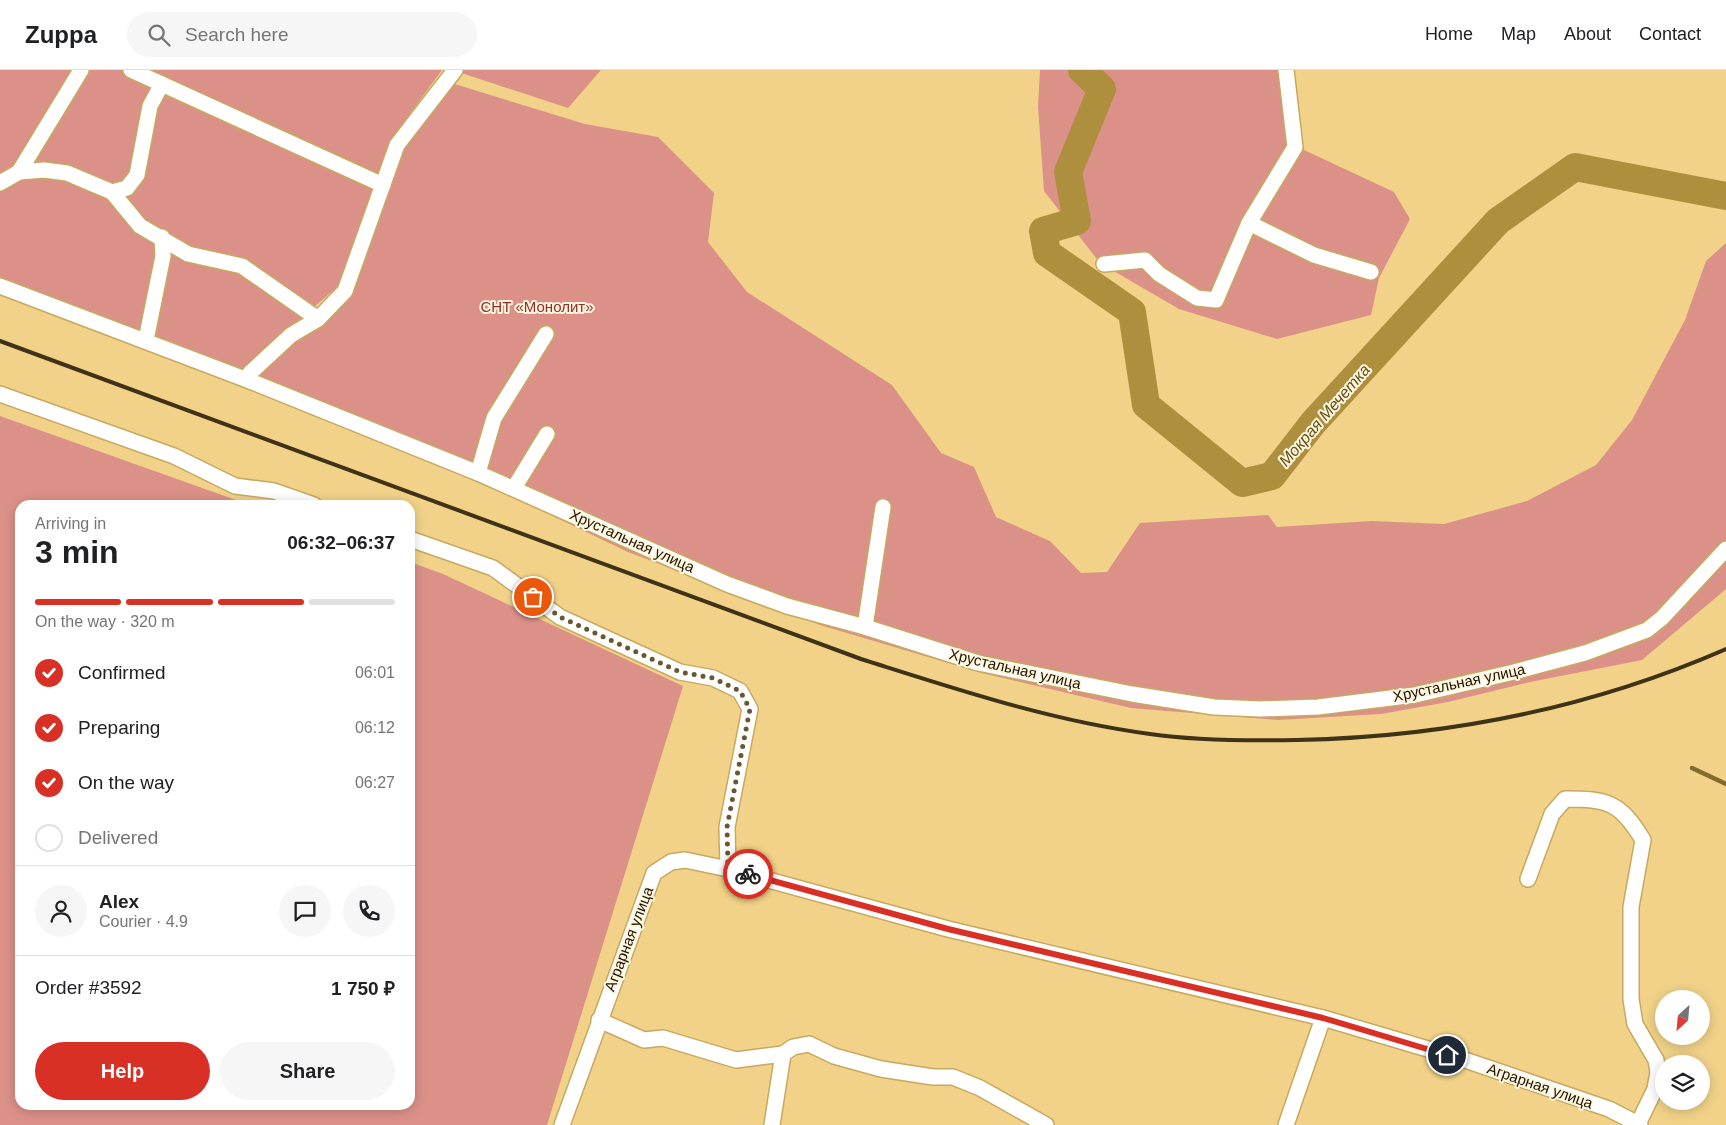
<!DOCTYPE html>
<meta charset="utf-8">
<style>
body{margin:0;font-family:Helvetica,sans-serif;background:#f6f6f6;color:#202124;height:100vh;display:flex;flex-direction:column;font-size:19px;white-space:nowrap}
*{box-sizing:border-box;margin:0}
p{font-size:16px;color:#757577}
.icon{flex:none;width:28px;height:28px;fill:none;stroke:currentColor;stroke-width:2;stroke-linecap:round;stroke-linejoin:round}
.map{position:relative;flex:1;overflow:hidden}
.sheet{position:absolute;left:15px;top:430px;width:400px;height:610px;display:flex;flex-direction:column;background:#fff;border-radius:15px;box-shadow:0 2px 12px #0003}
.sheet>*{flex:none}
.needle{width:32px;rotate:206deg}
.controls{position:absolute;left:1655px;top:920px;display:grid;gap:10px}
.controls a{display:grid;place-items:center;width:55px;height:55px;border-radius:50%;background:#fff;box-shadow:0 2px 12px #0003;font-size:25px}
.pin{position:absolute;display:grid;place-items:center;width:42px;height:42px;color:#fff;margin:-21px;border:2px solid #fff;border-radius:50%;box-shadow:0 1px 5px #0007}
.courier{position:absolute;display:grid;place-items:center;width:50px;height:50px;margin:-25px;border:4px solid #d93025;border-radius:50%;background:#fff;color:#222;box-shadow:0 1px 6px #0007}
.summary em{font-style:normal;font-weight:700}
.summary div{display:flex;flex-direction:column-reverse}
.summary{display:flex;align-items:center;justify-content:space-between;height:85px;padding:0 20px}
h1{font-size:32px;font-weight:700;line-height:38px}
.bar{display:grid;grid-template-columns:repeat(4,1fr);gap:8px 5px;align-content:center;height:60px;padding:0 20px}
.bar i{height:6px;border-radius:4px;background:#e0e0e0}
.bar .selected{background:#d93025}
.bar p{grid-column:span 4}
.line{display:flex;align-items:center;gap:12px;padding:0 20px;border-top:1px solid #e0e0e0}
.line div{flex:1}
.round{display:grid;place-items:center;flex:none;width:52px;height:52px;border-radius:26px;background:#f6f6f6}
ol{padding:0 20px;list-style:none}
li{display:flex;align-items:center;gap:15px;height:55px}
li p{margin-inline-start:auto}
li .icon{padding:5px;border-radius:50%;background:#d93025;color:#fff;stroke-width:4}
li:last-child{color:#757577}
li i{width:28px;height:28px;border:2px solid #e0e0e0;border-radius:50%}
.primary-button{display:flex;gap:10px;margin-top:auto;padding:10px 20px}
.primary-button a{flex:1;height:58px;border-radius:30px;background:#d93025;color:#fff;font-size:20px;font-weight:700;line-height:58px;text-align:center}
.primary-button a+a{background:#f6f6f6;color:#202124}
header{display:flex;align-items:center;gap:30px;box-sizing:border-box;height:70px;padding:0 25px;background:#fff;border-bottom:1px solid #e0e0e0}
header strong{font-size:24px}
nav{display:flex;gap:28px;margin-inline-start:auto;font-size:18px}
.search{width:350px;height:45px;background:#f6f6f6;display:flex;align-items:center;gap:12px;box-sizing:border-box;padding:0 18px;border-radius:28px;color:#757577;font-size:19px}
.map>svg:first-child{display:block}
.green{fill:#db9188}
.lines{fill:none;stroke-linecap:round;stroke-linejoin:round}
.stream{stroke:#836a2c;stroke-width:4.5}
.river{stroke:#ae8f3e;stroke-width:28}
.minor-casing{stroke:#c7a960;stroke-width:18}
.minor{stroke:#fff;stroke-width:15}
.rail{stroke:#3f3216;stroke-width:4}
.done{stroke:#685730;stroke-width:5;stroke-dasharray:0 9}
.route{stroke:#d93025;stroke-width:6}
.labels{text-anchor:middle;stroke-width:4;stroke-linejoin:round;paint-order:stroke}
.park-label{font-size:15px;fill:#922e27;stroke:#fff6e0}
.street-label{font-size:15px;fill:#1e1501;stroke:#fff6e0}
.water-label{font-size:16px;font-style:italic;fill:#675114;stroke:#fff6e0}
</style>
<header>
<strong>Zuppa</strong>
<div class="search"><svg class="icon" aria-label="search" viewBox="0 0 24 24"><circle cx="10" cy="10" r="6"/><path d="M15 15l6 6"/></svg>Search here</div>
<nav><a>Home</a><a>Map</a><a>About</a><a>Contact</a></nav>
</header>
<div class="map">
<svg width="1726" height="1055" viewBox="0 0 1726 1055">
<rect width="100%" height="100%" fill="#f1d288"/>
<g class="green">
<polygon points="0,0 442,0 398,60 337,217 240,301 0,210"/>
<polygon points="452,0 601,0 568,38"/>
<polygon points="1040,0 1290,0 1304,80 1394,122 1410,149 1379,208 1371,245 1277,269 1179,239 1100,193 1044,121 1038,37"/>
<polygon points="448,12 585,54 658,67 714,123 708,172 747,222 892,315 941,383 974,397 996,447 1050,471 1081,503 1107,502 1140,453 1268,445 1277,457 1372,451 1444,454 1527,431 1596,395 1632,350 1685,250 1706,191 1726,173 1726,519 1642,590 1530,612 1448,632 1381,644 1278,650 1131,638 982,603 820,555 628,482 482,412 259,317 255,302 347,224 400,78"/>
<polygon points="0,346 250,435 20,435 20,1035 410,1035 410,492 443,504 683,616 547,1055 0,1055"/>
</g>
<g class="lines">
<polyline class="stream" points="1692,698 1726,714"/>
<polyline class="river" points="1082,0 1102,19 1068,102 1077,151 1043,161 1047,183 1132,242 1146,335 1242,413 1272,406 1313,353 1498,151 1575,97 1726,126"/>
<g class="minor-casing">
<g id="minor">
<polyline points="131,0 383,115"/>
<polyline points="1286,0 1295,77 1249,153 1314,185 1371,202"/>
<polyline points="19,102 81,0"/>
<polyline points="0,113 19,102 44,100 67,103 112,122 127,118 137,105 150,36 162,14"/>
<polyline points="112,122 140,156 188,184 242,196 318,249"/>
<polyline points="1104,194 1145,190 1159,204 1197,228 1216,230 1249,153"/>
<polyline points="0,216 250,311 478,403 727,514 787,536 865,557 978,593 1132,624 1214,637 1260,639 1318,637 1415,625 1514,602 1585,583 1647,560 1662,548 1726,479"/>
<polyline points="146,270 163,186 162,167"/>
<polyline points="250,311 250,303 291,265 318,249 345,221 397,75 455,0"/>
<polyline points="0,324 174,386 235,416 274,421 314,435"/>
<polyline points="478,403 494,348 546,264"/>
<polyline points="514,418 547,364"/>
<polyline points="410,469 493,498 560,547 680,602 713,608 740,621 750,639 727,757 728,799"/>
<polyline points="865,557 883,437"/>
<path d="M1528 809 1552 744 1565 729C1608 729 1620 732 1643 770L1631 837V929L1635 954 1656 990 1658 1002 1655 1019 1638 1054"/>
<polyline points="599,950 644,970 663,968 736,990 783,984"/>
<polyline points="562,1055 654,803 671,792 685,790 728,799 948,859 1323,948 1465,990 1609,1039 1640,1055"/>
<polyline points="772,1055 783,984 793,977 809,974 834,986 881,999 933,1007 953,1007 980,1018 1046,1055"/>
<polyline points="1286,1055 1323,948"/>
</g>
</g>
<use href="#minor" class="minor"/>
<path class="rail" d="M0 271 861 589C956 619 1051 651 1150 664 1198 671 1248 671 1297 670 1445 667 1591 638 1726 579"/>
</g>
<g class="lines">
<polyline class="done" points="533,527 560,547 680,602 713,608 740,621 750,639 727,757 728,799 748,804"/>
<polyline class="route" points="748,804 948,859 1323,948 1447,985"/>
</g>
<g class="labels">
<g class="park-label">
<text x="537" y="242">СНТ «Монолит»</text>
</g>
<g class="street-label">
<text transform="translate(632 471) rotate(24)" y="5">Хрустальная улица</text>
<text transform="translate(1015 599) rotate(13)" y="5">Хрустальная улица</text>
<text transform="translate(1459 613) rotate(-12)" y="5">Хрустальная улица</text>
<text transform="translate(629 869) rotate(-69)" y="5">Аграрная улица</text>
<text transform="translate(1540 1016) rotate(19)" y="5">Аграрная улица</text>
</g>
<g class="water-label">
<text transform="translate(1324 345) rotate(-49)" y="6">Мокрая Мечетка</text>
</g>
</g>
</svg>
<div class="controls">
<a><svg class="needle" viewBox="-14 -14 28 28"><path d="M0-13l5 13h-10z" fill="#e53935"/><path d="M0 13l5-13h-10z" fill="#757577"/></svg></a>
<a><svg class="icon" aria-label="layers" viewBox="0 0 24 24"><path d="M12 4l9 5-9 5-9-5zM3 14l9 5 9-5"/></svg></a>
</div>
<div class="pin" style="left:533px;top:527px;background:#ea580c"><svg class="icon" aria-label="bag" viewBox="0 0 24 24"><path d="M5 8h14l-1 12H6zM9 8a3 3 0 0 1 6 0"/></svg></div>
<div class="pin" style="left:1447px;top:985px;background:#1f2937"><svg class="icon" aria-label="home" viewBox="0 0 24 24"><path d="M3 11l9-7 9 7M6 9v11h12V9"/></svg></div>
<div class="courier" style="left:748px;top:804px"><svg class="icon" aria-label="bike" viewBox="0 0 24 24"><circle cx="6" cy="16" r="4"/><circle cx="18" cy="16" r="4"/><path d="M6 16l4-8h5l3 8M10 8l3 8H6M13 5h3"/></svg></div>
<section class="sheet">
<div class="summary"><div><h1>3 min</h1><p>Arriving in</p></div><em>06:32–06:37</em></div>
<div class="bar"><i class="selected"></i><i class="selected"></i><i class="selected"></i><i></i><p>On the way · 320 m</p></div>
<ol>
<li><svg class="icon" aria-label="check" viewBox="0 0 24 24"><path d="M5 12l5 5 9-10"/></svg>Confirmed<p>06:01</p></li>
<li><svg class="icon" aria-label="check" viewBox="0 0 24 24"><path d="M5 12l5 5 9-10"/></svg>Preparing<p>06:12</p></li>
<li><svg class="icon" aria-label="check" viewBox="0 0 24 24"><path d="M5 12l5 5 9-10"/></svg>On the way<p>06:27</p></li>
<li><i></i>Delivered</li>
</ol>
<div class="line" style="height:90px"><a class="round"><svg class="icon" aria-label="person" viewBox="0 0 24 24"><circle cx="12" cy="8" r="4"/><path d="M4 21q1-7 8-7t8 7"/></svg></a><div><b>Alex</b><p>Courier · 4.9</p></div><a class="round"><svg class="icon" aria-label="chat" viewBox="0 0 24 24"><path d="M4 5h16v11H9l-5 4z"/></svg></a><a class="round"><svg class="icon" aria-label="phone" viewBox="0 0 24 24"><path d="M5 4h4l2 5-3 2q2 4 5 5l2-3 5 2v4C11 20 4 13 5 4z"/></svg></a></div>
<div class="line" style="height:65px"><div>Order #3592</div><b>1 750 ₽</b></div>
<div class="primary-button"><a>Help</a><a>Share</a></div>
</section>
</div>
